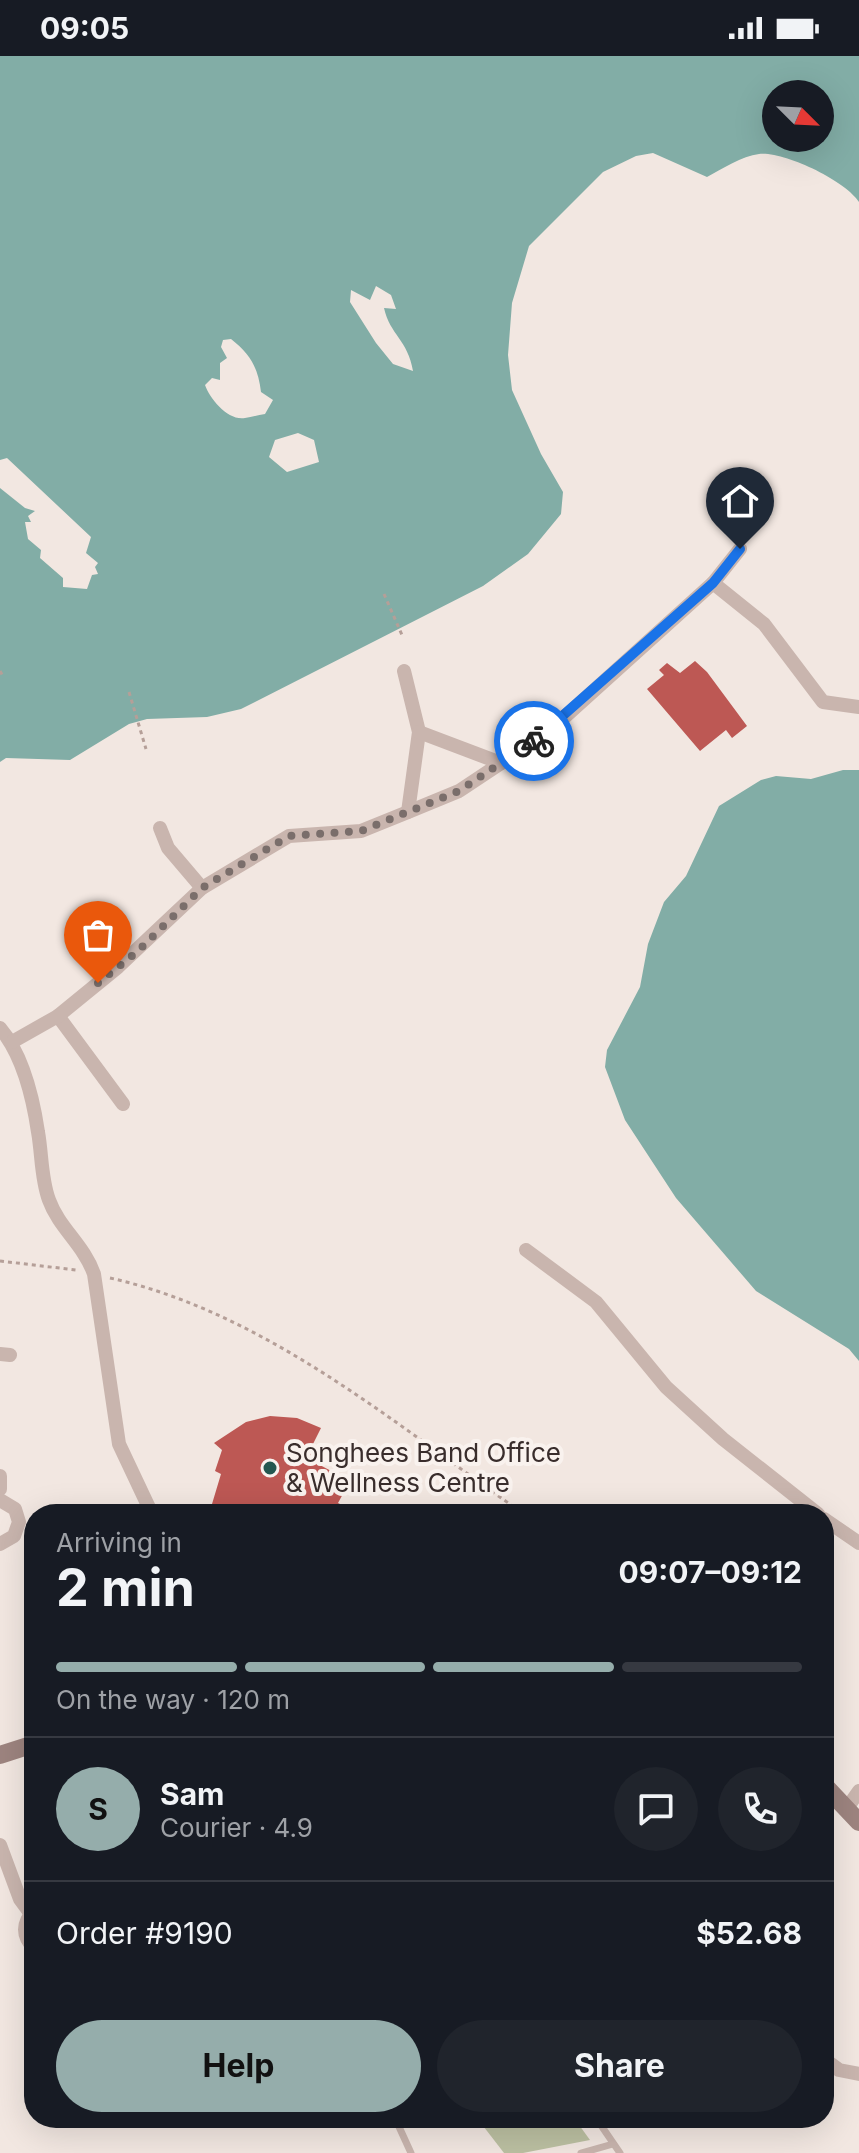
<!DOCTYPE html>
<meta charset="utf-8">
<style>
body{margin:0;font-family:Inter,sans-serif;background:#20242c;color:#f1f3f6;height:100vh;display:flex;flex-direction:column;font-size:30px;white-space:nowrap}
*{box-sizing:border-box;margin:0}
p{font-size:26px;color:#9ea1a6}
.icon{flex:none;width:44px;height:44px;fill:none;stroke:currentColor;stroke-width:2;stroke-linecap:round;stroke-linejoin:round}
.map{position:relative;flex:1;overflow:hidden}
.side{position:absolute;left:24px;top:1448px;width:810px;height:624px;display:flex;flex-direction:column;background:#171b24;border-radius:32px;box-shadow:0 8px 32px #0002}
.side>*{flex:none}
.needle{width:52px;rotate:114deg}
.tools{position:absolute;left:762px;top:24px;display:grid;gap:16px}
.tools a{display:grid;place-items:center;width:72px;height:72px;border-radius:50%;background:#171b24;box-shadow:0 8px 32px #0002;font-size:40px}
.pin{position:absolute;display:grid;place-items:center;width:68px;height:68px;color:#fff;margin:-82px -34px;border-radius:50% 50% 50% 0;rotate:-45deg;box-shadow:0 0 8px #0007}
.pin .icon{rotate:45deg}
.courier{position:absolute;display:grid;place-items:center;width:80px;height:80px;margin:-40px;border:6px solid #1a73e8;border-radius:50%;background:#fff;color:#222;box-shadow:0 2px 10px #0007}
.head em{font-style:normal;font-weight:700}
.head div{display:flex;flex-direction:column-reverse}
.head{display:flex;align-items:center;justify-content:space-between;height:136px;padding:0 32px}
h1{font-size:52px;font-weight:700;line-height:60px}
.bar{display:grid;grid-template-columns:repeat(4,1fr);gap:12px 8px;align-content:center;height:96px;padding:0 32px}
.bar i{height:10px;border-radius:6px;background:#363941}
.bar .current{background:#95adab}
.bar p{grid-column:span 4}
.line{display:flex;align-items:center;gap:20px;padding:0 32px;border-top:2px solid #363941}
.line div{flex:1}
.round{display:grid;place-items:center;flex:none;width:84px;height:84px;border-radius:42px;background:#20242c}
.cta{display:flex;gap:16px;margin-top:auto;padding:16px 32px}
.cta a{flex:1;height:92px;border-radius:48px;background:#95adab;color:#111;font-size:32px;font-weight:700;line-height:92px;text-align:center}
.cta a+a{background:#20242c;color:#f1f3f6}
.status{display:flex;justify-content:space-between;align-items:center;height:56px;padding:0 40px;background:#171b24;direction:ltr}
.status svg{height:22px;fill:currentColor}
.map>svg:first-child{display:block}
.green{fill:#bcc0a2}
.water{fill:#82ada6;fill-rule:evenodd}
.building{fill:#bd5854}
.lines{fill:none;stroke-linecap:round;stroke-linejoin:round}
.path{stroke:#b59f98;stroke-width:3;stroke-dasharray:4 4;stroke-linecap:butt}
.service{stroke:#c9b5ae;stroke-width:7}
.minor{stroke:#c9b5ae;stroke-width:14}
.secondary{stroke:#9d847f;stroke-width:18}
.done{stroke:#7a6e6b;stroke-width:8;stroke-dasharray:0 14.4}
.route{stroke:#1a73e8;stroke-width:10}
.poi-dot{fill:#245750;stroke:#f9f2ee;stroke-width:3}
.labels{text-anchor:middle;stroke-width:8;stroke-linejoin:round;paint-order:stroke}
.poi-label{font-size:26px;fill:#392d2c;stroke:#f9f2ee;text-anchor:start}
</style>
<div class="status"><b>09:05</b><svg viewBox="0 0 49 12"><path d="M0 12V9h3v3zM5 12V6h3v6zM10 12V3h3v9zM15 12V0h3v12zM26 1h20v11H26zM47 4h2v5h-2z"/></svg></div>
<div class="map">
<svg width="859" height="2097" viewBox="0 0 859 2097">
<rect width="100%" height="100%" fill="#f2e7e1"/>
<polygon class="green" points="477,2062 574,2062 590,2084 523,2097 504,2097"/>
<g class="water">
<path d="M0 0H859V146C846 125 784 95 759 98 742 100 722 113 707 121L653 97 636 100 603 116 529 190 512 247 508 299 512 334 541 398 563 436 561 458 528 498 483 530 241 653 207 661 147 663 129 668 70 704 6 702 0 706V432L25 452 35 455 28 460 31 466H25L28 483 41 494 40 502 63 522V531L87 533 92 519 98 518 95 511 98 507 86 497 91 481 7 402 0 404ZM820 38V82H776V38ZM376 230 391 239 396 253 384 252C390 279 408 284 413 315L393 308 376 287 350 246 351 234 370 244ZM231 283C250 298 258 311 261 336L273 344 265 358C258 359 251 361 245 362 228 365 210 343 205 329L212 322 220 324V307L227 302 221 291 223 284ZM298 377 314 384 319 406 287 416 269 401 275 384Z"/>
<polygon points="843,714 859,714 859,1305 849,1293 756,1235 676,1142 625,1064 605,1011 607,994 640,931 648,888 664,846 686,820 719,750 761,724 776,720 811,723"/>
</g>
<g class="building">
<polygon points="695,605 707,616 747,670 732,682 726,674 700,695 647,633 664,619 659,614 667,607 680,617"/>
<polygon points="270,1360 297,1362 321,1372 313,1388 319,1397 318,1408 350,1425 338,1447 346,1451 342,1458 209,1458 221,1418 215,1415 222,1394 214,1387 246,1366"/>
</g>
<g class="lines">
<g class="path">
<polyline points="384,538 402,579"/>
<polyline points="0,615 4,622"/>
<polyline points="129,636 146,693"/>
<polyline points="0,1205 76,1214"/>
<path d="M110 1222C266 1257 396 1369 524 1458"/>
</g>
<g class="service">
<polyline points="395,2062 411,2097"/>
<polyline points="596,2062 620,2097"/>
<polyline points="581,2097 613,2088"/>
</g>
<g class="minor">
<polyline points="713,527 764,568 823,646 859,651"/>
<polyline points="404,615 419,676 408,756"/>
<polyline points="419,676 501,707"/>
<polyline points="160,772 168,792 202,832"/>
<polyline points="58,960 123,1048"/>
<path d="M0 972C22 998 33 1042 38 1076 42 1098 41 1123 49 1144 59 1172 84 1189 94 1218L119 1388 152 1458"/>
<polyline points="12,986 58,960 118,911 202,832 289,780 361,775 408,756 459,735 548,676 713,527 740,493"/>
<polyline points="526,1194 596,1246 666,1331 723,1383 818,1458"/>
<polyline points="0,1298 10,1299"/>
<polyline points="0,1420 0,1433"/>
<polyline points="0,1444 15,1453 19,1466 14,1480 0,1488"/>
<polyline points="824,1463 859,1487"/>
<polyline points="847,1752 859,1735"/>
<polyline points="0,1789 20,1843 31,1858"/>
<path d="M34 1855C22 1867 22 1880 34 1892"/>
<polyline points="824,2003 839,2014 859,2018"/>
</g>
<g class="secondary">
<polyline points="0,1699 34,1688"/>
<polyline points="824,1729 859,1766"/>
</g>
</g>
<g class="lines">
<polyline class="done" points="98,927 137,896 202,832 289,780 361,775 459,735 534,685"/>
<polyline class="route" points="534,685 713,527 740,493"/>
</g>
<circle class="poi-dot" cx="270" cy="1412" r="8"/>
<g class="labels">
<g class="poi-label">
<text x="286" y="1406">Songhees Band Office<tspan x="286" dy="30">&amp; Wellness Centre</tspan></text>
</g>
</g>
</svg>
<div class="tools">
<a><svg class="needle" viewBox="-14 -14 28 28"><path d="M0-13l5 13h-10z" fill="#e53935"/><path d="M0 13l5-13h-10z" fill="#9ea1a6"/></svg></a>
</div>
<div class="pin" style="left:98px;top:927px;background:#ea580c"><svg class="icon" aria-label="bag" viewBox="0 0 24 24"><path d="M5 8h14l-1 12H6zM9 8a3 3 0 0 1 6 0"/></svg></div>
<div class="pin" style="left:740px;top:493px;background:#1f2937"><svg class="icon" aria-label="home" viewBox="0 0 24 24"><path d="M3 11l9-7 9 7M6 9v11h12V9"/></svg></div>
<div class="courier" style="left:534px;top:685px"><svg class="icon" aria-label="bike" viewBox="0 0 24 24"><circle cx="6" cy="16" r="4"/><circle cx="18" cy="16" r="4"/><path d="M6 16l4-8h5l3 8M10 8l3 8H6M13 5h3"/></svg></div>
<section class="side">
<div class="head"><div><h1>2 min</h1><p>Arriving in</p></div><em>09:07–09:12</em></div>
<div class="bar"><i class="current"></i><i class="current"></i><i class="current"></i><i></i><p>On the way · 120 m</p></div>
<div class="line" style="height:144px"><b class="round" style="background:#95adab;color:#111">S</b><div><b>Sam</b><p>Courier · 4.9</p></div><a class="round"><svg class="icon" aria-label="chat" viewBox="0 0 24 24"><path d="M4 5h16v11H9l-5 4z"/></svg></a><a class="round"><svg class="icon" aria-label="phone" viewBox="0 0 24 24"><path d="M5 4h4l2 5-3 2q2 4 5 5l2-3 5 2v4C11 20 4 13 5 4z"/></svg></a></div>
<div class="line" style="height:104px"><div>Order #9190</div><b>$52.68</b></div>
<div class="cta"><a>Help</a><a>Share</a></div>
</section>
</div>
